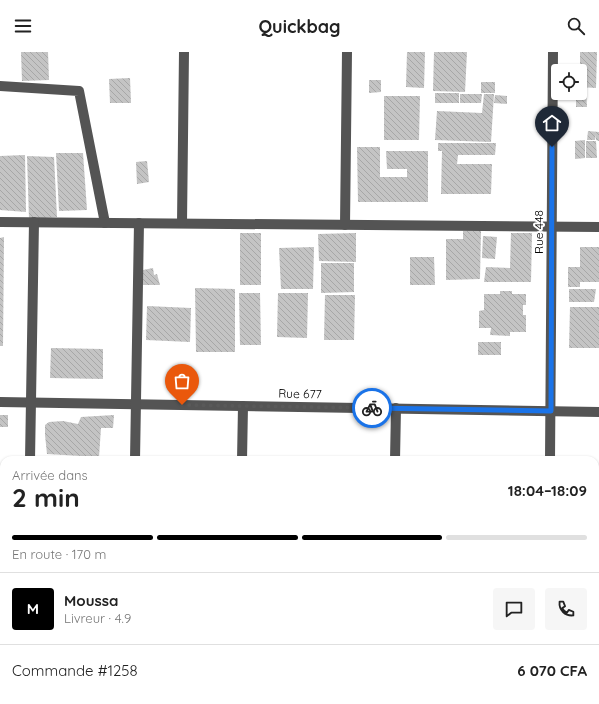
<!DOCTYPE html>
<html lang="fr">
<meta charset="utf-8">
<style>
body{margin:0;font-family:Quicksand,sans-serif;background:#f6f6f6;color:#222;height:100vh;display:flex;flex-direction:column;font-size:15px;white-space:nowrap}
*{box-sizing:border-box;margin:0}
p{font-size:13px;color:#767676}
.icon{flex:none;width:22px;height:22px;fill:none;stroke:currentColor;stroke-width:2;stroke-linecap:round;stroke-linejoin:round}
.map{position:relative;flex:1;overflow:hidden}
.panel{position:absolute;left:0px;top:404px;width:599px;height:248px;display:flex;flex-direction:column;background:#fff;border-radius:12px 12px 0 0;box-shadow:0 1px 3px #0004}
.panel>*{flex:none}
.tools{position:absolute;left:551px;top:12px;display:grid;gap:8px}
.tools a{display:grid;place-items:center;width:36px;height:36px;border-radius:4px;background:#fff;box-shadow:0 1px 3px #0004;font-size:20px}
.pin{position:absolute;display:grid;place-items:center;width:34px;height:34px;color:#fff;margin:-41px -17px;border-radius:50% 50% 50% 0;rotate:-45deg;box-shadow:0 0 4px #0007}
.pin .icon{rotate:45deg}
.courier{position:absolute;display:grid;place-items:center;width:40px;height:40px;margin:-20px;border:3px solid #1a73e8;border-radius:50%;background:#fff;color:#222;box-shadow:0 1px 5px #0007}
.overview em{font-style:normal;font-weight:700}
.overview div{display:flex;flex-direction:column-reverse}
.overview{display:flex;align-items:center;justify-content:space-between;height:68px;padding:0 12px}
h1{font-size:26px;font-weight:700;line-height:30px}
.bar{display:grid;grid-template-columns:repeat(4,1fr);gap:6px 4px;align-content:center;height:48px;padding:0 12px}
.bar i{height:5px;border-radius:3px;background:#e0e0e0}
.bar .current{background:#000}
.bar p{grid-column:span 4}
.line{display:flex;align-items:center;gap:10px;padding:0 12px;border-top:1px solid #e0e0e0}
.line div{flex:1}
.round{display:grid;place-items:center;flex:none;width:42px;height:42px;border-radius:4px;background:#f6f6f6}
header{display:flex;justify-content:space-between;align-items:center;height:52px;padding:0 12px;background:#fff;font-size:18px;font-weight:700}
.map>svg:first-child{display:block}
.building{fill:url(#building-back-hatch)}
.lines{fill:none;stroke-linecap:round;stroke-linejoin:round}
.minor{stroke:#545454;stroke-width:10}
.done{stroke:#595959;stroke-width:4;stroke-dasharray:0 7.2}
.route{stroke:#1a73e8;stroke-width:5}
.labels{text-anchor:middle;stroke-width:4;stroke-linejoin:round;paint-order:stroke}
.street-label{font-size:12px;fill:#000;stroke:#fff}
</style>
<header><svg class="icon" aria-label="menu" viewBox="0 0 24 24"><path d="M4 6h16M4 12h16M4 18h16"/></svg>Quickbag<svg class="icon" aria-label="search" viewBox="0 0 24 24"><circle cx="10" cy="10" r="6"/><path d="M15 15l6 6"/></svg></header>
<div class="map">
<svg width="599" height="652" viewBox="0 0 599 652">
<defs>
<pattern id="building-back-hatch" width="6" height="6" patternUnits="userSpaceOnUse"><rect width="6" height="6" fill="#c4c4c4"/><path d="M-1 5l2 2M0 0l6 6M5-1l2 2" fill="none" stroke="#a7a7a7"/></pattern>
</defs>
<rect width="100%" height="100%" fill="#fff"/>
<g class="building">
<polygon points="21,0 48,0 49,28 22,29"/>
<polygon points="407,0 425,0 424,36 406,35"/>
<polygon points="434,0 467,0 465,40 433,39"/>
<polygon points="580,0 597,0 596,36 580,35"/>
<polygon points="130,26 131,51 110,51 109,27"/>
<polygon points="369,28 381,28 381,40 369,41"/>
<rect x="481" y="30" width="14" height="11"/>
<polygon points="580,36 586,36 587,55 576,55 576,41 580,41"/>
<rect x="435" y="41" width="24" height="10"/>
<polygon points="460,42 482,42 481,51 460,51"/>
<polygon points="484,42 494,42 491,90 435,88 437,59 482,61"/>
<polygon points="495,43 507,44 507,52 494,51"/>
<polygon points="384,44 420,44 419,88 384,88"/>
<polygon points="588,79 599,80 599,89 596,88 596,83 595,88 587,88"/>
<polygon points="585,88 585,106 575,107 575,89"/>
<polygon points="586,89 596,89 597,106 586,106"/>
<polygon points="438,91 496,91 495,103 458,103 457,112 492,112 491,142 441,142 442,99 438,99"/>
<polygon points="357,95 380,95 380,125 407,125 407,117 387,117 386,99 428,99 428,150 358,150"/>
<polygon points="56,101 83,101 87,158 59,159"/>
<polygon points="25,103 26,160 0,158 0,104"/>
<polygon points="27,104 54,105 57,165 29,167"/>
<polygon points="147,109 149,130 137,132 136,110"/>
<polygon points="481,178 480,227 446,228 446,187 463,187 463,179"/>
<rect x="240" y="181" width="21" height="52"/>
<polygon points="356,181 356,210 319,209 318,182"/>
<polygon points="511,181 532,181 531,230 484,230 486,215 510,216"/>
<polygon points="483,184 497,185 495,207 482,206"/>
<polygon points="4,185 3,294 0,294 0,186"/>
<polygon points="314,195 313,237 281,237 279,196"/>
<polygon points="580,195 599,195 599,230 580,230 580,235 568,235 568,215 580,215"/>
<polygon points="410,205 434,205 435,233 410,233"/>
<polygon points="321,211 354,211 354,240 321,241"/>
<polygon points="153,216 154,223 157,222 160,233 143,233 143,218"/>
<polygon points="195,236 235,237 235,300 196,300"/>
<polygon points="569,237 596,237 594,250 569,250"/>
<polygon points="500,239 512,239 512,242 526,242 526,253 523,253 523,263 526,263 526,280 510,280 510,284 490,283 491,276 479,276 479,259 484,258 484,242 500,242"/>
<polygon points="239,241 260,241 261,293 240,293"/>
<polygon points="278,241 308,241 307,286 277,285"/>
<polygon points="325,243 355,243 354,288 324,288"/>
<polygon points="147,254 191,256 190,290 146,288"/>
<polygon points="570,255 599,255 599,296 569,296"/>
<rect x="478" y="290" width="23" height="13"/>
<polygon points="51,296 103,297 103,327 50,326"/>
<rect x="0" y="363" width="8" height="12"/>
<polygon points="114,363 113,376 101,376 99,405 47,402 45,383 45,373 49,370 63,369 78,372 81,365"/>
<polygon points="511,405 530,406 530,408 507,408 507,406"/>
<rect x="595" y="417" width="4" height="39"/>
<polygon points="0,447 4,447 4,455 2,455 4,479 0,479"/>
<polygon points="595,468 599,468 599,496 595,495"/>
<rect x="0" y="486" width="4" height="37"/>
<rect x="595" y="503" width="4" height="30"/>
<rect x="0" y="525" width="4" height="40"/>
<rect x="595" y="546" width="4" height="35"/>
<rect x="0" y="576" width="4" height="19"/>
<rect x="595" y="585" width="4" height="30"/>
<polygon points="595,627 599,627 599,652 593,652 593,648 595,648"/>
<rect x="181" y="648" width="23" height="4"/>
<polygon points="255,648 311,648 310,652 255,652"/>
<rect x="346" y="648" width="30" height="4"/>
<polygon points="409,648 449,648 449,652 402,652 402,650 409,650"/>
</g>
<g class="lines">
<g class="minor">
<polyline points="0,34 79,39 105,171"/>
<polyline points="0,170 599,175"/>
<polyline points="182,171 184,0"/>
<polyline points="345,173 347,0"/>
<polyline points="0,350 599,360"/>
<polyline points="30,408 34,170"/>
<polyline points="135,408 139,171"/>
<polyline points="242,408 243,354"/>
<polyline points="395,408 396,356"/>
<polyline points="550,408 553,0"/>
<polyline points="25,652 25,648"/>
<polyline points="130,652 130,648"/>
<polyline points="237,652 237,648"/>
<polyline points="391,652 391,648"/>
<polyline points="547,652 547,648"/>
</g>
</g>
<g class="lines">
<polyline class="done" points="182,353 372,356"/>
<polyline class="route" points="372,356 551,359 552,95"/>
</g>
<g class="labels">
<g class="street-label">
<text transform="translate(539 180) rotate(-90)" y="4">Rue 448</text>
<text transform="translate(300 342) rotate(1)" y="4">Rue 677</text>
</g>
</g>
</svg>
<div class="tools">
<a><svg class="icon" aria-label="locate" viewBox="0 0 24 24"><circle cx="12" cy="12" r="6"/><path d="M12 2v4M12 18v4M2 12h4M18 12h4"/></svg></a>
</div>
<div class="pin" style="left:182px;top:353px;background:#ea580c"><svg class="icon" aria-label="bag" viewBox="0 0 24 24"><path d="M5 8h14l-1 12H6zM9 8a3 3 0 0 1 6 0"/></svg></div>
<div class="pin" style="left:552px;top:95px;background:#1f2937"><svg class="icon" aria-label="home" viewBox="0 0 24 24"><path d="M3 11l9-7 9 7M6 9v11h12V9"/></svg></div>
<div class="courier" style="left:372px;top:356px"><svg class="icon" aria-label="bike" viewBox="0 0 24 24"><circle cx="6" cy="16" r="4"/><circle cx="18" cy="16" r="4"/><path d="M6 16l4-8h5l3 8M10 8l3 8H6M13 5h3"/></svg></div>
<section class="panel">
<div class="overview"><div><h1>2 min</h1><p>Arrivée dans</p></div><em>18:04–18:09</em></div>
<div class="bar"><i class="current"></i><i class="current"></i><i class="current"></i><i></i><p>En route · 170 m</p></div>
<div class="line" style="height:72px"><b class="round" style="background:#000;color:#fff">M</b><div><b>Moussa</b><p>Livreur · 4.9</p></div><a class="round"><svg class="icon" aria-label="chat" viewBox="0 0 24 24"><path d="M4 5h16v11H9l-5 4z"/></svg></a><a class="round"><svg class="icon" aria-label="phone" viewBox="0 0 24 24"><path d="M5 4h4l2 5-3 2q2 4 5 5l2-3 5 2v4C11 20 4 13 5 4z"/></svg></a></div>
<div class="line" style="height:52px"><div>Commande #1258</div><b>6 070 CFA</b></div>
</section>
</div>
